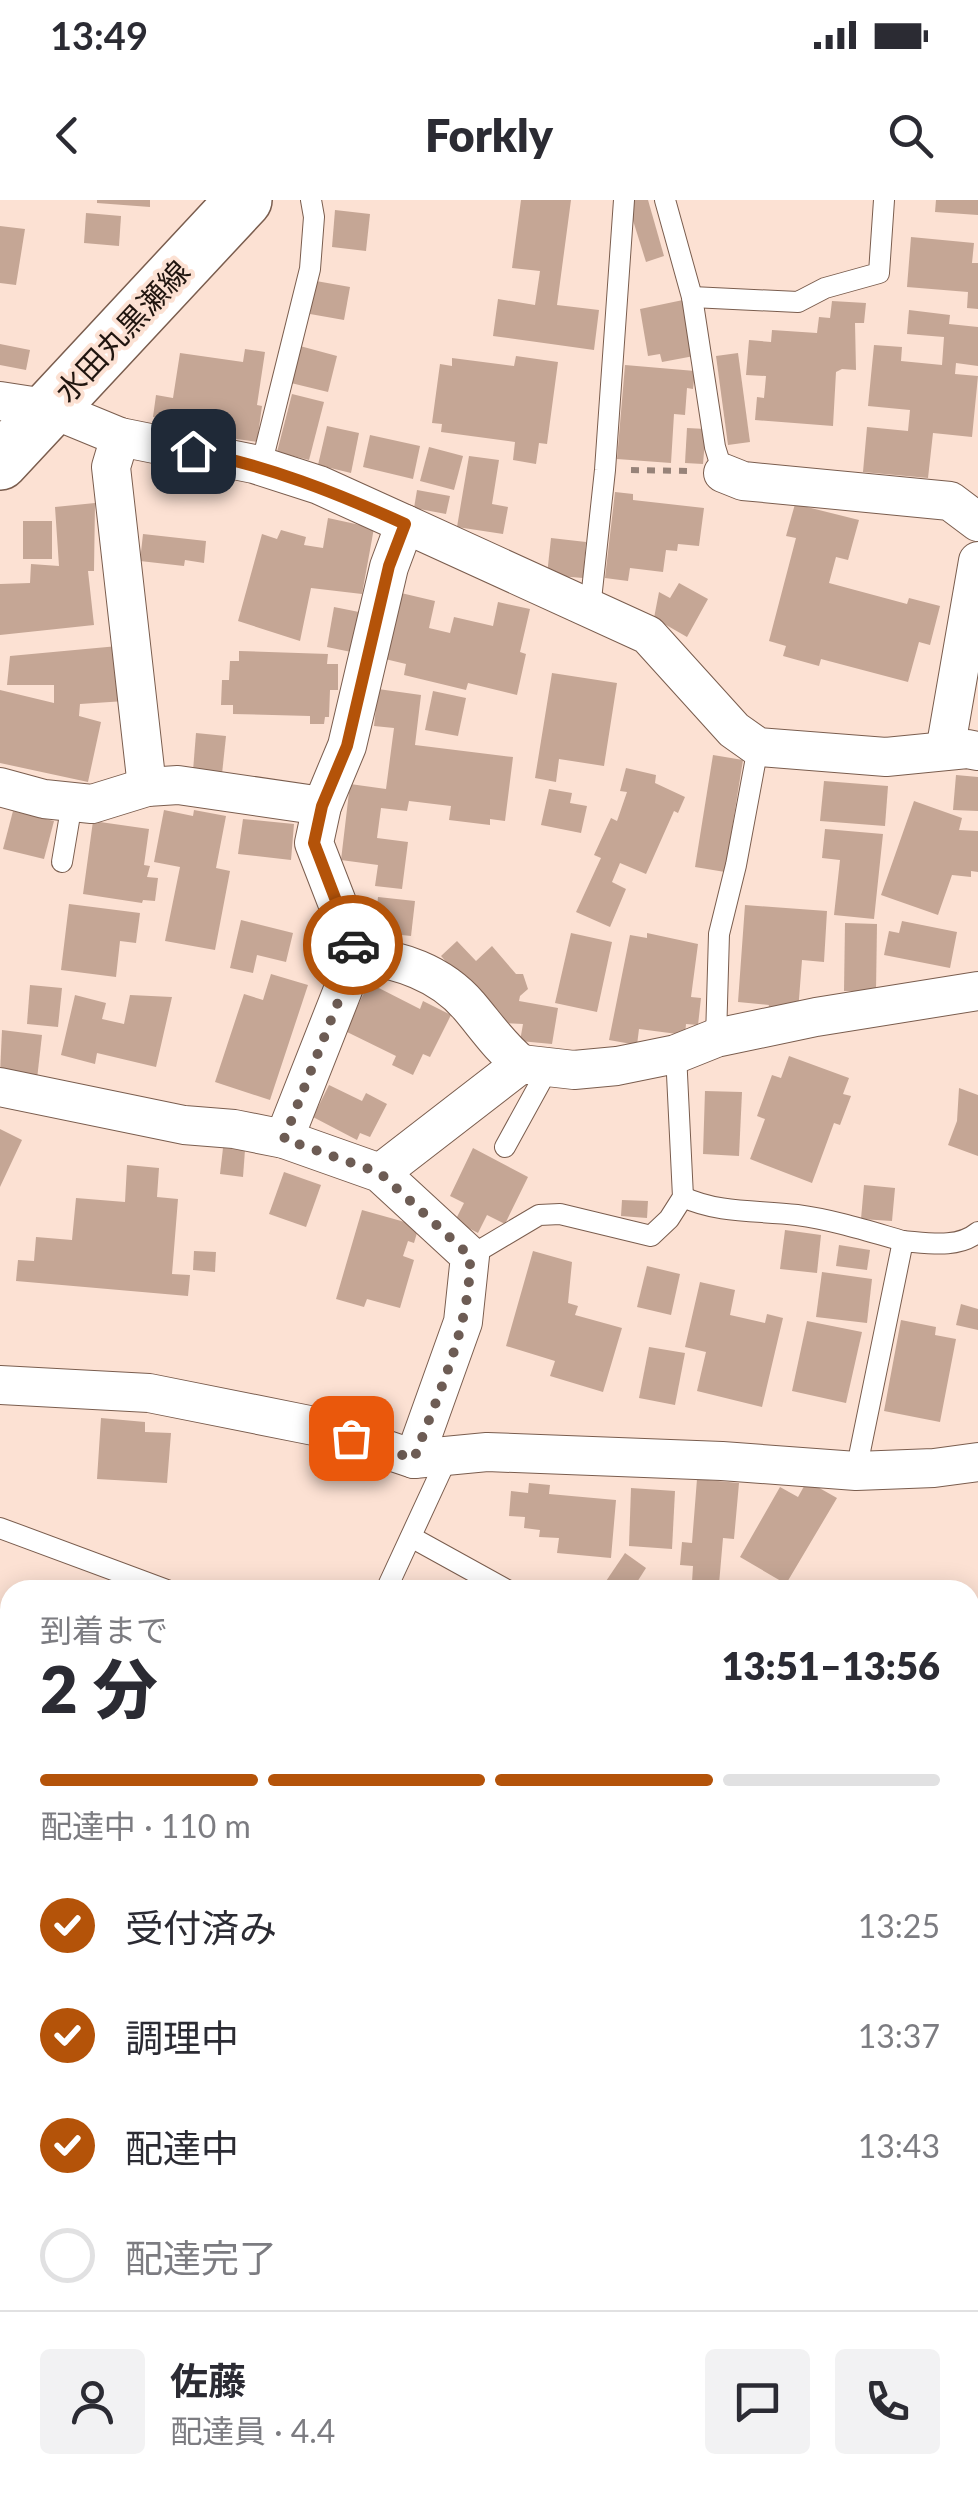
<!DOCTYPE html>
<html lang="ja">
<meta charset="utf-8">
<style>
body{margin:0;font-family:Lato,"Noto Sans JP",sans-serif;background:#f2f2f3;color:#2b2b33;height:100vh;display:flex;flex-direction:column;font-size:38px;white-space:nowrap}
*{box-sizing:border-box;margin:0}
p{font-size:32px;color:#7c7c81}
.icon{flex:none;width:55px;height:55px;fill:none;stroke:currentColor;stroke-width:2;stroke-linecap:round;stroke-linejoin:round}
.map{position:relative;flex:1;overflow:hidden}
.side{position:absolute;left:0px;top:1380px;width:980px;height:930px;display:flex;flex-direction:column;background:#fff;border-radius:30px 30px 0 0;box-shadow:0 5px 25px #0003}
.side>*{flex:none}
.pin{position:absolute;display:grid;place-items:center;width:85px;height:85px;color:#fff;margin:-42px;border-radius:20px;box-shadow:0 5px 15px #0006}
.courier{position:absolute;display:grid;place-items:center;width:100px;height:100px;margin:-50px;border:8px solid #b45309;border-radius:50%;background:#fff;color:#222;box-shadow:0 2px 12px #0007}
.summary em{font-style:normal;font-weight:800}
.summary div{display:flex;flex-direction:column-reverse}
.summary{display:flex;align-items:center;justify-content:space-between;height:170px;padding:0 40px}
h1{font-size:65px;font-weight:800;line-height:75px}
.bar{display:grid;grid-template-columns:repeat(4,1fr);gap:15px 10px;align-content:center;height:120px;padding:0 40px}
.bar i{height:12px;border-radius:8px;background:#e1e1e2}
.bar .active{background:#b45309}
.bar p{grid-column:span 4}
.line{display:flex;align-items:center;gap:25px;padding:0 40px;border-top:2px solid #e1e1e2}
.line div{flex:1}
.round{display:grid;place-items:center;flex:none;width:105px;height:105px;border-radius:10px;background:#f2f2f3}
ol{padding:0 40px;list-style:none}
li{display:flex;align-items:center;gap:30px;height:110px}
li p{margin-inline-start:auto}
li .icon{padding:10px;border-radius:50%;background:#b45309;color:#fff;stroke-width:4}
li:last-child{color:#7c7c81}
li i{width:55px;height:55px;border:5px solid #e1e1e2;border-radius:50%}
.status{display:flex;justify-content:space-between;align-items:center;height:70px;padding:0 50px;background:#fff;direction:ltr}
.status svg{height:28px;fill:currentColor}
header{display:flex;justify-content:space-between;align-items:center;height:130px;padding:0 40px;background:#fff;font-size:45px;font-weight:800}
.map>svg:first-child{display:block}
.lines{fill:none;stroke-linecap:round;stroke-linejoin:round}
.river{stroke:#7baec9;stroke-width:70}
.building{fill:#c5a695}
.lane-casing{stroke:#7a5d4e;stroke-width:22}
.street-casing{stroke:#7a5d4e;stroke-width:40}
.secondary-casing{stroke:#7a5d4e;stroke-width:58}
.highway-casing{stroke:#7a5d4e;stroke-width:58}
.path{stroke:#978379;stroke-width:6;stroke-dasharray:8 8;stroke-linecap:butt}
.lane{stroke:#fff;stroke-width:20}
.street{stroke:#fff;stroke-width:38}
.secondary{stroke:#fff;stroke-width:55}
.highway{stroke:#fff;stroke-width:55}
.done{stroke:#6d5c54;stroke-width:10;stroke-dasharray:0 18}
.route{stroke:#b45309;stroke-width:12}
.labels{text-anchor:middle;stroke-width:8;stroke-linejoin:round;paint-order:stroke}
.street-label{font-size:30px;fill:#20150f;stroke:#fce1d3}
</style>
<div class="status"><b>13:49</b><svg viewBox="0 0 49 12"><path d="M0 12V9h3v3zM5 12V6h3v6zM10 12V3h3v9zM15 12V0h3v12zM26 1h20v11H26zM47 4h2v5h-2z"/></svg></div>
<header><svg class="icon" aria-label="back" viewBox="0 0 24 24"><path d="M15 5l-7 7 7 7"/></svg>Forkly<svg class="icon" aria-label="search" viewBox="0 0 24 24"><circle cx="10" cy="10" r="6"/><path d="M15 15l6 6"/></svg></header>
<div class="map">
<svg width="978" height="2310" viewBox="0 0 978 2310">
<rect width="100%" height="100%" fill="#fce1d3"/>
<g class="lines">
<g class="river">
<polyline points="0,1815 10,1816"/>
<polyline points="970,1858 978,1856"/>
</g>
</g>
<g class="building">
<polygon points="97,0 150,0 150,7 97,3"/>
<polygon points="521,0 571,0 557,105 599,110 594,150 493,136 498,99 535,105 540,71 512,68"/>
<polygon points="633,0 648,0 664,56 646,62 631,14"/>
<polygon points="936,0 978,0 978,15 935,12"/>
<polygon points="335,10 370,14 366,51 332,47"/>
<polygon points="86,13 121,16 119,46 84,43"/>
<polygon points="0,26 25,29 16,85 0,83"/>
<polygon points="911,37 974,43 972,63 978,63 978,109 967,108 968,92 907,87"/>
<polygon points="316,81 350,87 344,120 310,114"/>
<polygon points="683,100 694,156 662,162 660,154 648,156 640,109"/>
<polygon points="832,101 866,103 864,123 855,123 856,170 842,169 836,172 833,226 755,220 757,197 764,198 766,176 746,175 749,140 771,142 772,130 817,133 819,117 830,118"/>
<polygon points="909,110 950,115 949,124 978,127 978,166 956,163 955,174 978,176 972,237 933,233 928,278 863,272 867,227 908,231 910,210 868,206 874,145 902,147 901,161 942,165 944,137 907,134"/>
<polygon points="0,144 30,150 26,170 0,165"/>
<polygon points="300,146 337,156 328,192 291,183"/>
<polygon points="245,149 265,152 257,205 262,206 257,242 216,236 217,227 153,217 156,195 173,198 180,153 243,162"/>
<polygon points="738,153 750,242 728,245 716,156"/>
<polygon points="516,156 558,162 547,244 539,243 536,264 513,260 515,242 441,232 442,224 432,223 440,164 452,166 452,158 514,166"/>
<polygon points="625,165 695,171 693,189 687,188 685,215 674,214 671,263 617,259"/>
<polygon points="292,194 324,202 309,260 277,252"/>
<polygon points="327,226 359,233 351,273 318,265"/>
<polygon points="687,228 706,229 703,264 685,263"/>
<polygon points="370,235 420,246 413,279 363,267"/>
<polygon points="429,247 463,256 454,290 420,281"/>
<polygon points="469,256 499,260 492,304 508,307 503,334 457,327"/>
<polygon points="417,290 450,296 446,314 414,308"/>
<polygon points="615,292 633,294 633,300 704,308 699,346 678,344 677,351 666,350 663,372 630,368 628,381 605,378"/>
<polygon points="95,303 94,371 88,371 94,425 0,435 0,384 30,383 31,364 59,366 55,307"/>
<polygon points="795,304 859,320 848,360 836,357 829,383 907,404 909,398 940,406 930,445 919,442 908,482 821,459 819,466 783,456 786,446 769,441 796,338 786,336"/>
<polygon points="328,318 374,328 362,394 311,388 300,441 238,421 262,334 277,339 281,330 306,337 304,345 323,348"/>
<rect x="23" y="321" width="29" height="38"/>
<polygon points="143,334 206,341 204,363 185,360 184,366 140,361"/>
<polygon points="551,338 586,342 583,378 547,375"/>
<polygon points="679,383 708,399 687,437 654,418 659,392 670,398"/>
<polygon points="401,393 435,401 429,428 450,433 454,417 493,426 498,402 530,409 520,452 526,454 517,495 468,483 466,490 404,475 406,464 385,459"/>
<polygon points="334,407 364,413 356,453 327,447"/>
<polygon points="118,446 125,501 80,504 79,516 101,522 88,582 0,563 0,490 54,503 54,485 7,485 10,456"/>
<polygon points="239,451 328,454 327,464 338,464 338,490 330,490 329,517 325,517 324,524 310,524 310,516 233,514 233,505 221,505 222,480 229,480 230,461 239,461"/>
<polygon points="552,473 617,483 604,566 559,559 556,582 535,578"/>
<polygon points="378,489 421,495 415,545 513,557 505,621 490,619 490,625 449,620 451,606 409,601 407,611 381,608 377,638 408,642 402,689 375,686 378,665 341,660 350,584 386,589 394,528 374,526"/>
<polygon points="433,491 466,498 458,536 425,530"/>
<polygon points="196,533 226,536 222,574 193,571"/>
<polygon points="713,555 743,560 725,672 695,667"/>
<polygon points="626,568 656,575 655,583 685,597 678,613 674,611 646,674 620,663 612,682 626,689 610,727 576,712 601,658 594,655 611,618 617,621 627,592 620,591"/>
<polygon points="956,575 978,577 978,611 953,610"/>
<polygon points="824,581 888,586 885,626 820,621"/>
<polygon points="549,589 572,593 570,603 587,606 581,633 541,625"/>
<polygon points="914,601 962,618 959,630 978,631 978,672 971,671 971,677 952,675 938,715 881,695"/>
<polygon points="164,610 193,616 194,610 226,616 216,668 230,671 215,750 165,741 180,667 154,662"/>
<polygon points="13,611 54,621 44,659 3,649"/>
<polygon points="243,619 294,624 291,660 238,654"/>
<polygon points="93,621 149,629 144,665 150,666 147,677 158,678 155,701 143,700 142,703 83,694"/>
<polygon points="825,629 883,634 874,719 834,715 840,660 822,658"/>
<polygon points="378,697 415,701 411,736 374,732"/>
<polygon points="69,704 140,713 136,743 120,741 116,777 61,770"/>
<polygon points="745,705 827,711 824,762 802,760 798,812 768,810 769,805 738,802"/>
<polygon points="241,720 293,733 286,762 257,755 253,773 230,768"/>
<polygon points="902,721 957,732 950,768 884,755 889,731 899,733"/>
<polygon points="845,723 877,724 876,791 844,791"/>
<polygon points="571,733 612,742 597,812 555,803"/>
<polygon points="647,733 698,744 691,797 701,798 698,825 686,824 685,835 639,829 637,845 609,840 630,735 647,738"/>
<polygon points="457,741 476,761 492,746 516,774 523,774 528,789 520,796 519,801 558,808 552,844 520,841 523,824 501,823 441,756"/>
<polygon points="271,774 308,785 270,900 215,882 244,794 263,800"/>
<polygon points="369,783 420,809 423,801 451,815 430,857 423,854 413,875 392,865 396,856 345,831"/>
<polygon points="30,785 62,788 58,827 27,824"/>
<polygon points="75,795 106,803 102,819 124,824 130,795 172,797 156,867 97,853 95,864 61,855"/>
<polygon points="2,830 42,835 37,879 0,874"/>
<polygon points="789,856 849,878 843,894 851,896 840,925 834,923 812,983 750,959 765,919 757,916 772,875 781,878"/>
<polygon points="329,885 362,901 366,893 387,904 370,937 360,933 357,940 313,917"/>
<polygon points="959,888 978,895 978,956 948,945 957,921"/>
<polygon points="705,891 742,892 739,956 703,954"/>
<polygon points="0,929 22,940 0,987"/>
<polygon points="223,948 245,950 243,977 220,974"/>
<polygon points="473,948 528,977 505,1024 487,1015 478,1033 455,1021 464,1003 450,996"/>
<polygon points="127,965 159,968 157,997 178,999 172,1074 190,1075 188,1096 16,1081 18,1060 34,1061 36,1037 72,1040 76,998 125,1002"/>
<polygon points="284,972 321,985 306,1027 269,1014"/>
<polygon points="864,985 895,988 892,1021 861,1019"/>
<polygon points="622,1000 648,1001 647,1018 621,1016"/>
<polygon points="362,1010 419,1026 414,1043 408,1041 403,1056 414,1060 400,1108 367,1099 364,1107 336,1099"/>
<polygon points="785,1030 821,1035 817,1073 780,1069"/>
<polygon points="839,1045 870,1050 867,1070 836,1066"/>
<polygon points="194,1051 216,1052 215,1072 193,1070"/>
<polygon points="533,1051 572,1062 568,1103 578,1106 575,1115 622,1128 603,1192 550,1176 555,1161 506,1146"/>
<polygon points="647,1066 680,1074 671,1115 637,1107"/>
<polygon points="822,1072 872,1079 867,1123 816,1117"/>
<polygon points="700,1082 735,1090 730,1115 765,1123 767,1114 783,1118 762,1207 697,1191 706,1152 685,1147"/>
<polygon points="961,1104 978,1109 978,1130 956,1125"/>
<polygon points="901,1120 936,1127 935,1135 956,1139 940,1222 884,1211"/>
<polygon points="807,1121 862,1132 846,1203 792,1191"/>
<polygon points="649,1147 685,1153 675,1205 639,1198"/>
<polygon points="101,1218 145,1222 145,1232 171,1233 167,1283 97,1279"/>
<polygon points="697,1279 739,1283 734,1339 723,1338 719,1384 692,1382 693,1366 680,1365 682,1342 692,1343"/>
<polygon points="807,1281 837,1298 786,1384 740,1357 780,1287 798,1297"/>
<polygon points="529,1283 550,1285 549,1294 616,1300 611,1358 557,1353 559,1338 539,1337 540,1330 524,1328 525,1317 509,1316 511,1291 528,1293"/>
<polygon points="631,1288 675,1291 672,1349 629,1346"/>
<polygon points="625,1353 646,1368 632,1390 600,1390"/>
<polygon points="970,1476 978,1477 978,1517 970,1516"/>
</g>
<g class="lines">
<g class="lane-casing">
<g id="lane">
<polyline points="665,0 692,97 715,247 723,273"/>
<polyline points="692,97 798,102 825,88 879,73 884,0"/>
<polyline points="261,266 310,69 314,17 311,0"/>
<polyline points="590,409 605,270 624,0"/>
<polyline points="62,662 72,603"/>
<polyline points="716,838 719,734 736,665 758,547"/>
<polyline points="505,947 549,867"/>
<path d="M683 997C720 1014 758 1010 797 1015 834 1020 868 1031 903 1041"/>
<polyline points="470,1056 539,1015 560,1014 651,1036 669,1019 683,997 676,854"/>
<path d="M856 1271 903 1041C928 1043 958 1049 978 1032"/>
<polyline points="0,1328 167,1390"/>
<polyline points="411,1337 507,1390"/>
<polyline points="386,1390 448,1256"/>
</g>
</g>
<g class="street-casing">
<g id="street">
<polyline points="0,201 52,209 120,237 254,264 319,285 405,324 648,435 734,530 758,547 886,557 967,549 978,551"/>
<polyline points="120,237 111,267 147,587"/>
<polyline points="723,273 743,281 950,301 978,322"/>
<polyline points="945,551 978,361"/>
<polyline points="0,587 44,599 92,604 147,587 178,585 322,606"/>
<path d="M357 754C399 760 440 772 469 806 486 826 500 847 521 864"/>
<polyline points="0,887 184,925 234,929 284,939 380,973 470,1056 463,1122 414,1259"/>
<polyline points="284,939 357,754 314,643 322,606 347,546 389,367 405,324"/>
<polyline points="380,973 521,864 574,870 617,866 676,854 716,838 816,817 978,791"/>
<polyline points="0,1185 149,1193 319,1227 414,1259 487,1252 722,1261 856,1271 934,1268 978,1262"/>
</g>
</g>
<g class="secondary-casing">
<polyline id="secondary" points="0,262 244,0"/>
</g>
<g class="highway-casing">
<g id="highway">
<polyline points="0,2039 10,2039"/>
<polyline points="970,2064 978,2064"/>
</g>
</g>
<g class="path">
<polyline points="631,270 689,271"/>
<polyline points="970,1555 978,1554"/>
<polyline points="0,1674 10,1673"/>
</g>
<use href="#lane" class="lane"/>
<use href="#street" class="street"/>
<use href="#secondary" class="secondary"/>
<use href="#highway" class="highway"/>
</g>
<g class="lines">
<path class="done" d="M351 1238 414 1259C438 1194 471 1126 470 1056L380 973 284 939 357 754 353 745"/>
<path class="route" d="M193 251C268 266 335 292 405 324L389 366 347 546 322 606 314 643 353 745"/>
</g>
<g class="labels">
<g class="street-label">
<text transform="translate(123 132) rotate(-47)" y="10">水田丸黒瀬線</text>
</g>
</g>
</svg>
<div class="pin" style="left:351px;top:1238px;background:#ea580c"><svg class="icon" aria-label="bag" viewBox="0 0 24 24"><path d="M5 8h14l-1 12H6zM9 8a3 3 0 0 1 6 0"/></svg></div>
<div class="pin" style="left:193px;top:251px;background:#1f2937"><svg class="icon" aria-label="home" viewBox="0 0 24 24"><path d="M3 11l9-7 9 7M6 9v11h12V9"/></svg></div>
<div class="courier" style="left:353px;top:745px"><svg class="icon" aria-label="car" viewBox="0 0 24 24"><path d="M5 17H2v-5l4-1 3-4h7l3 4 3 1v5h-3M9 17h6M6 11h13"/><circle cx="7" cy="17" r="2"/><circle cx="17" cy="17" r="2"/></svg></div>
<section class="side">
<div class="summary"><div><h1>2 分</h1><p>到着まで</p></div><em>13:51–13:56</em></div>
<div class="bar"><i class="active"></i><i class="active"></i><i class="active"></i><i></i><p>配達中 · 110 m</p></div>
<ol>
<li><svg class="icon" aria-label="check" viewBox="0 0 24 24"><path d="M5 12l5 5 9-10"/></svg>受付済み<p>13:25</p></li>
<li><svg class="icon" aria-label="check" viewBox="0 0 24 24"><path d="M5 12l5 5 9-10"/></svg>調理中<p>13:37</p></li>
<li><svg class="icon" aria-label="check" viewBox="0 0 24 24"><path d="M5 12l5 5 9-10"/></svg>配達中<p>13:43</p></li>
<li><i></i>配達完了</li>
</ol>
<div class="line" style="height:180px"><a class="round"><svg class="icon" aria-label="person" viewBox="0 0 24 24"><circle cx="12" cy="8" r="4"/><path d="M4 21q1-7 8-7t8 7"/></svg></a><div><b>佐藤</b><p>配達員 · 4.4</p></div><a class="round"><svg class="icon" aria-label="chat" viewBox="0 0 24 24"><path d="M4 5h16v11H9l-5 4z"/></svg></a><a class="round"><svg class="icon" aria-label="phone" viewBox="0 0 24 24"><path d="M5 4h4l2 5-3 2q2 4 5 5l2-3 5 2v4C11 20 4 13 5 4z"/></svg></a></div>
</section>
</div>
